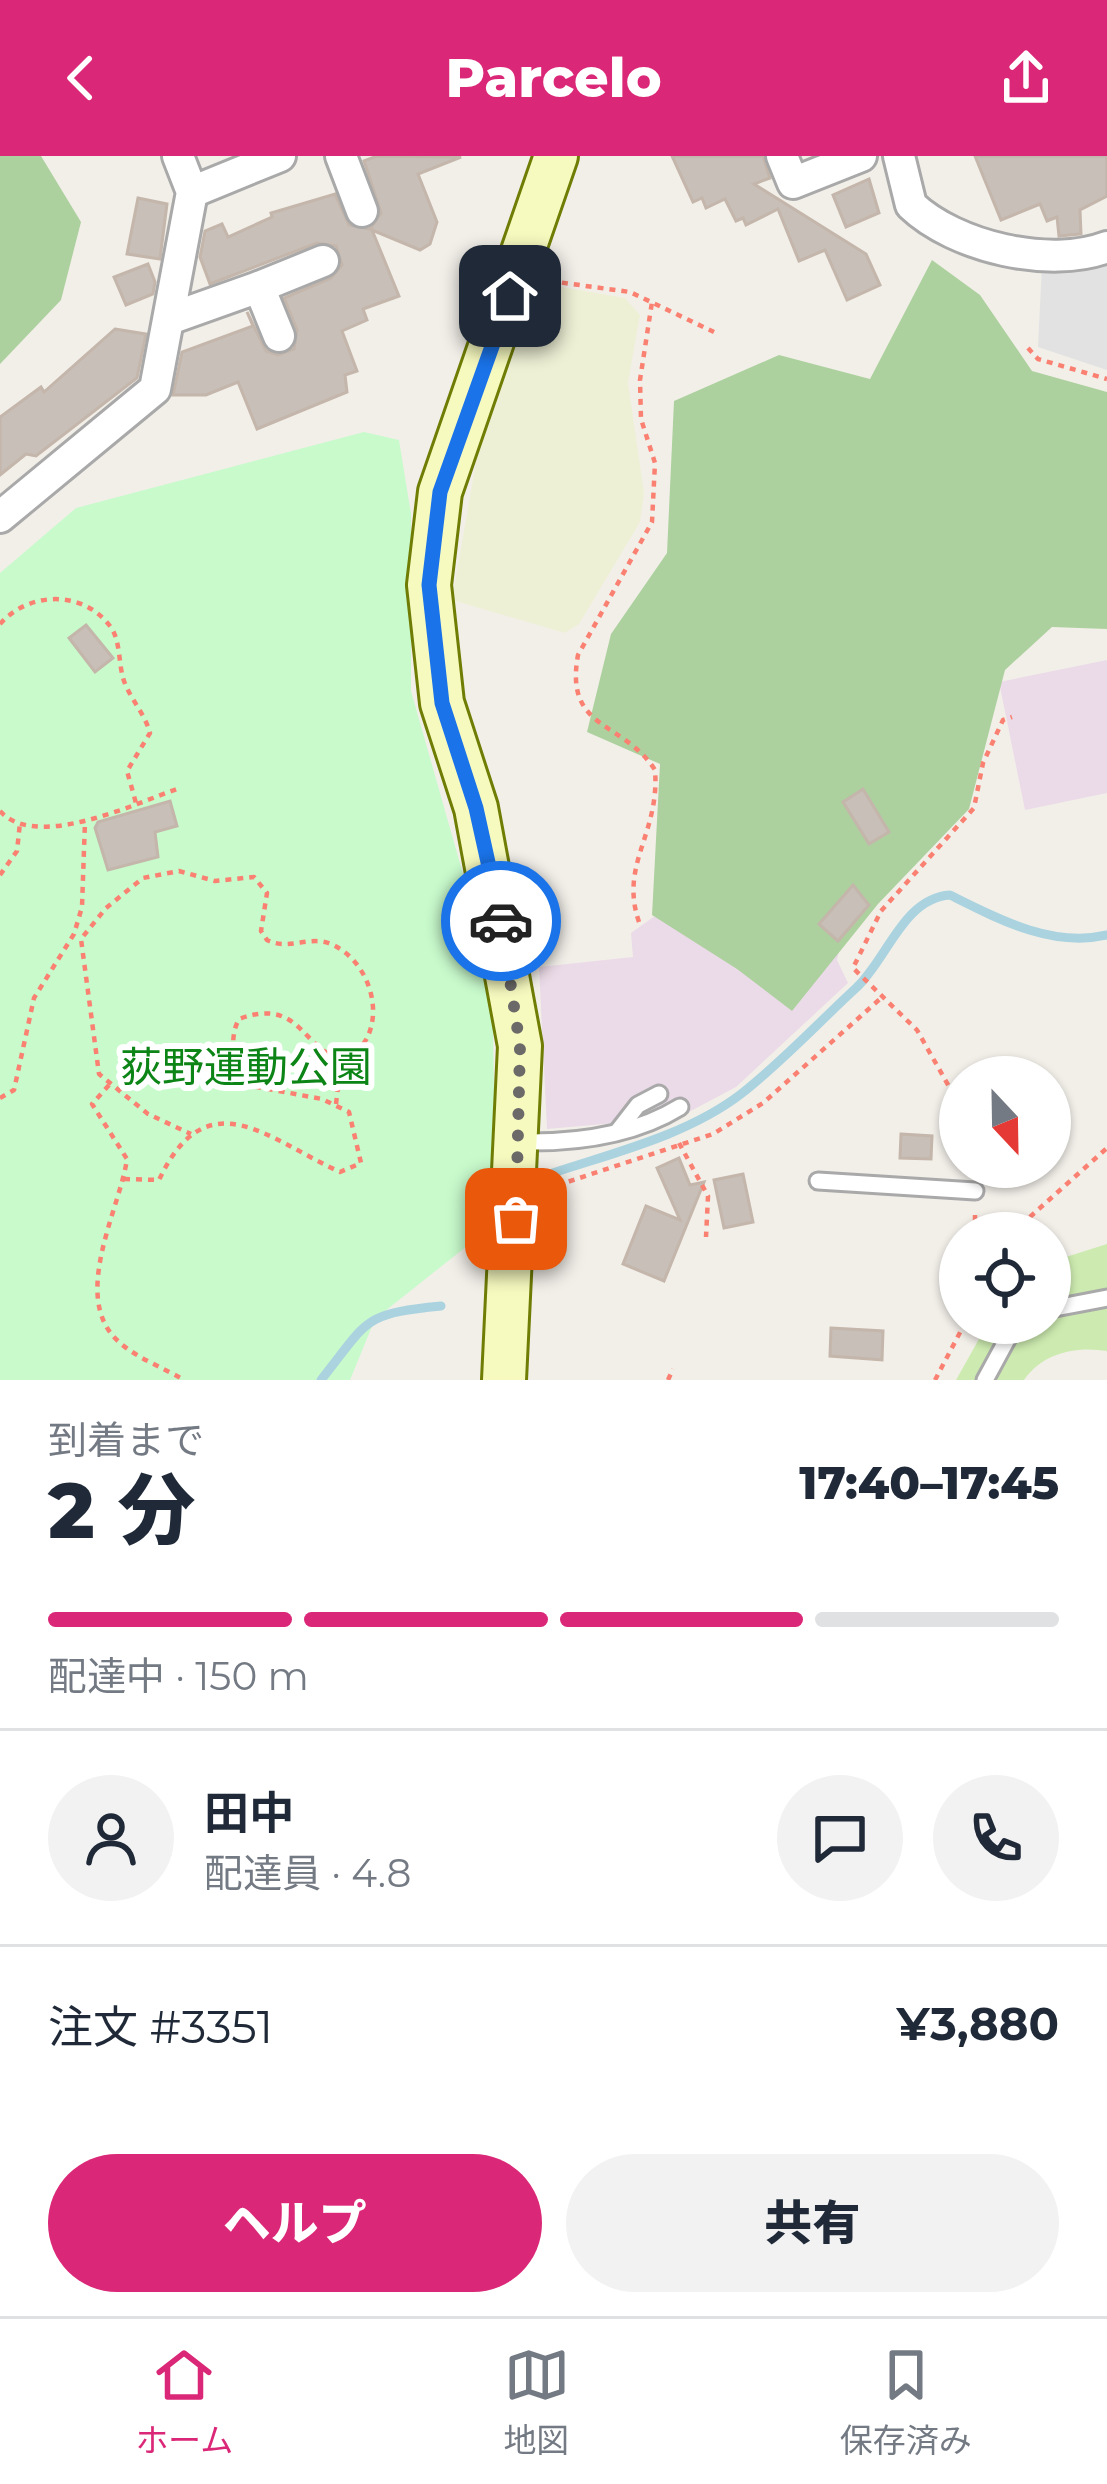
<!DOCTYPE html>
<html lang="ja">
<meta charset="utf-8">
<style>
body{margin:0;font-family:Montserrat,"Noto Sans JP",sans-serif;background:#f2f2f3;color:#1f2937;height:100vh;display:flex;flex-direction:column;font-size:45px;white-space:nowrap}
*{box-sizing:border-box;margin:0}
p{font-size:39px;color:#747a83}
.icon{flex:none;width:66px;height:66px;fill:none;stroke:currentColor;stroke-width:2;stroke-linecap:round;stroke-linejoin:round}
.map{position:relative;height:1224px;overflow:hidden}
.side{display:flex;flex-direction:column;background:#fff;flex:1}
.side>*{flex:none}
.needle{width:78px;rotate:158deg}
.tools{position:absolute;left:939px;top:900px;display:grid;gap:24px}
.tools a{display:grid;place-items:center;width:132px;height:132px;border-radius:50%;background:#fff;box-shadow:0 3px 9px #0004;font-size:60px}
.pin{position:absolute;display:grid;place-items:center;width:102px;height:102px;color:#fff;margin:-51px;border-radius:24px;box-shadow:0 6px 18px #0006}
.courier{position:absolute;display:grid;place-items:center;width:120px;height:120px;margin:-60px;border:9px solid #1a73e8;border-radius:50%;background:#fff;color:#222;box-shadow:0 3px 15px #0007}
.summary em{font-style:normal;font-weight:800}
.summary div{display:flex;flex-direction:column-reverse}
.summary{display:flex;align-items:center;justify-content:space-between;height:204px;padding:0 48px}
h1{font-size:78px;font-weight:800;line-height:90px}
.bar{display:grid;grid-template-columns:repeat(4,1fr);gap:18px 12px;align-content:center;height:144px;padding:0 48px}
.bar i{height:15px;border-radius:9px;background:#e0e1e3}
.bar .on{background:#db2777}
.bar p{grid-column:span 4}
.line{display:flex;align-items:center;gap:30px;padding:0 48px;border-top:3px solid #e0e1e3}
.line div{flex:1}
.round{display:grid;place-items:center;flex:none;width:126px;height:126px;border-radius:63px;background:#f2f2f3}
.action{display:flex;gap:24px;margin-top:auto;padding:24px 48px}
.action a{flex:1;height:138px;border-radius:72px;background:#db2777;color:#fff;font-size:48px;font-weight:800;line-height:138px;text-align:center}
.action a+a{background:#f2f2f3;color:#1f2937}
header{display:flex;justify-content:space-between;align-items:center;height:156px;padding:0 48px;background:#db2777;color:#fff;font-size:54px;font-weight:800}
.tabs{display:flex;justify-content:space-around;align-items:center;height:168px;border-top:3px solid #e0e1e3;background:#fff;font-size:33px;color:#747a83}
.tabs a{display:grid;justify-items:center;gap:6px}
.tabs .on{color:#db2777}
.map>svg:first-child{display:block}
.industrial{fill:#ebdbe8}
.farmland{fill:#eef0d5}
.grass{fill:#cdebb0}
.forest{fill:#add19e}
.park{fill:#c8facc}
.parking{fill:#e2e2e2}
.lines{fill:none;stroke-linecap:round;stroke-linejoin:round}
.stream{stroke:#aad3df;stroke-width:9}
.building{fill:#c7bfb8;stroke:#c4b6ab;stroke-width:3}
.lane-casing{stroke:#a9a9a9;stroke-width:21}
.street-casing{stroke:#a9a9a9;stroke-width:36}
.secondary-casing{stroke:#707d05;stroke-width:48}
.path{stroke:#fa8072;stroke-width:4.5;stroke-dasharray:6 6;stroke-linecap:butt}
.lane{stroke:#fff;stroke-width:15}
.street{stroke:#fff;stroke-width:30}
.secondary{stroke:#f7fabf;stroke-width:42}
.done{stroke:#6b6a68;stroke-width:12;stroke-dasharray:0 21.6}
.route{stroke:#1a73e8;stroke-width:15}
.labels{text-anchor:middle;stroke-width:12;stroke-linejoin:round;paint-order:stroke}
.park-label{font-size:42px;fill:#0c8416;stroke:#fff}
</style>
<header><svg class="icon" aria-label="back" viewBox="0 0 24 24"><path d="M15 5l-7 7 7 7"/></svg>Parcelo<svg class="icon" aria-label="share" viewBox="0 0 24 24"><path d="M12 15V3M7 8l5-5 5 5M5 13v7h14v-7"/></svg></header>
<div class="map">
<svg width="1107" height="1224" viewBox="0 0 1107 1224">
<rect width="100%" height="100%" fill="#f2efe9"/>
<g class="industrial">
<polygon points="1107,504 1107,637 1025,654 999,526"/>
<polygon points="666,752 840,791 837,804 848,827 736,931 685,958 673,943 638,965 547,973 539,811 633,801 631,777"/>
</g>
<polygon class="farmland" points="539,127 625,142 640,159 628,227 644,337 640,366 579,468 565,477 452,444 479,289"/>
<path class="grass" d="M1107 1088V1195C1075 1190 1043 1197 1024 1224H956L988 1167H1050V1106Z"/>
<g class="forest">
<polygon points="0,0 41,0 81,66 61,144 0,208"/>
<polygon points="932,104 980,139 1032,215 1107,236 1107,473 1052,471 1005,514 969,653 878,748 792,855 737,813 652,759 660,608 587,576 611,478 667,397 674,245 779,199 870,223"/>
</g>
<polygon class="park" points="364,276 399,284 411,358 411,535 465,725 493,871 496,1067 375,1163 350,1224 0,1224 0,417 76,352"/>
<polygon class="parking" points="1107,106 1107,214 1038,191 1042,109"/>
<g class="lines">
<g class="stream">
<path d="M547 1019C612 997 686 980 741 938 782 906 818 867 856 832 887 804 903 742 950 739 998 763 1052 792 1107 779"/>
<path d="M321 1224C369 1164 361 1158 441 1150"/>
</g>
</g>
<g class="building">
<polygon points="377,0 461,1 418,18 437,66 430,88 420,94 372,74 399,140 363,153 367,164 342,175 357,215 345,219 347,236 257,273 238,226 206,239 173,239 182,196 253,170 247,156 266,195 278,199 294,193 297,174 284,142 331,122 342,109 336,90 317,87 210,128 200,101 205,75 222,68 228,81 272,61 271,57 335,38 349,69 370,73 381,57 364,5"/>
<polygon points="672,0 763,0 770,22 754,28 866,98 880,129 847,144 825,94 799,105 778,53 746,69 743,62 736,65 725,43 706,52 702,42 693,46"/>
<polygon points="975,0 1107,0 1107,40 1080,54 1081,78 1059,80 1057,61 1047,65 1040,48 1001,64"/>
<polygon points="869,23 879,57 846,71 833,39"/>
<polygon points="138,42 167,48 160,103 127,98"/>
<polygon points="148,108 155,126 153,138 126,149 114,121"/>
<polygon points="115,173 146,178 137,222 36,300 26,298 0,319 0,261 41,231 44,236"/>
<polygon points="86,469 113,502 95,516 69,482"/>
<polygon points="863,633 889,676 869,688 843,646"/>
<polygon points="170,645 177,670 155,676 158,701 108,714 95,672 98,666"/>
<polygon points="853,729 869,749 838,785 819,768"/>
<polygon points="901,978 932,980 931,1003 900,1002"/>
<polygon points="679,1002 690,1029 704,1026 664,1125 623,1108 646,1050 680,1064 657,1012"/>
<polygon points="743,1018 753,1066 724,1072 714,1024"/>
<polygon points="831,1172 883,1175 882,1204 830,1200"/>
</g>
<g class="lines">
<g class="lane-casing">
<g id="lane">
<polyline points="617,976 638,949 659,938"/>
<path d="M521 986C575 987 633 980 680 951"/>
<polyline points="818,1025 975,1035"/>
<polyline points="1050,1153 1107,1142"/>
<polyline points="985,1224 1010,1178 1026,1167"/>
</g>
</g>
<g class="street-casing">
<g id="street">
<polyline points="341,0 362,55"/>
<polyline points="782,0 793,27 861,0"/>
<path d="M899 0 911 49C955 91 1050 113 1107 91"/>
<polyline points="192,36 280,0"/>
<polyline points="259,131 323,105"/>
<polyline points="169,163 259,131 279,180"/>
<polyline points="0,361 155,233 192,36 178,0"/>
</g>
</g>
<g class="secondary-casing">
<polyline id="secondary" points="504,1224 520,890 476,652 442,547 429,429 440,336 556,0"/>
</g>
<g class="path">
<polyline points="550,125 630,136 714,176"/>
<polyline points="1028,192 1038,203 1107,223"/>
<path d="M0 468C28 436 82 433 110 470 121 484 118 508 124 525 131 544 145 558 150 577L127 615 136 647"/>
<path d="M0 655C36 695 134 648 177 633"/>
<polyline points="0,719 17,695 20,667"/>
<path d="M639 766C619 708 660 678 655 614 623 564 564 575 578 499L652 366 655 307 641 263 640 224 652 146"/>
<path d="M109 929 92 948 127 1003C120 1053 70 1141 118 1185 136 1202 164 1212 184 1224"/>
<polyline points="0,942 14,934 34,842 74,778 82,751 85,665"/>
<polyline points="336,948 341,906"/>
<polyline points="960,950 917,874 853,812 881,755 974,652 983,607 1003,564 1012,561"/>
<polyline points="679,987 708,1040 706,1081"/>
<path d="M124 1023 159 1024C207 922 268 983 340 1016L361 1007 349 956 322 943 252 930C235 914 227 885 239 863 304 839 302 900 347 903 391 877 375 807 331 788 310 779 288 795 267 784L261 775 267 737 254 721 215 725 179 715 143 722 106 752 81 783 99 918 148 958 191 978"/>
<polyline points="546,1033 713,978 763,947 880,843"/>
<polyline points="975,1077 975,1059"/>
<polyline points="1012,1077 1107,992"/>
<polyline points="668,1224 673,1213"/>
<polyline points="935,1224 965,1167"/>
</g>
<use href="#lane" class="lane"/>
<use href="#street" class="street"/>
<use href="#secondary" class="secondary"/>
</g>
<g class="lines">
<polyline class="done" points="501,765 520,890 516,1063"/>
<polyline class="route" points="501,765 476,652 442,547 429,429 440,336 510,140"/>
</g>
<g class="labels">
<g class="park-label">
<text x="246" y="926">荻野運動公園</text>
</g>
</g>
</svg>
<div class="tools">
<a><svg class="needle" viewBox="-14 -14 28 28"><path d="M0-13l5 13h-10z" fill="#e53935"/><path d="M0 13l5-13h-10z" fill="#747a83"/></svg></a>
<a><svg class="icon" aria-label="locate" viewBox="0 0 24 24"><circle cx="12" cy="12" r="6"/><path d="M12 2v4M12 18v4M2 12h4M18 12h4"/></svg></a>
</div>
<div class="pin" style="left:516px;top:1063px;background:#ea580c"><svg class="icon" aria-label="bag" viewBox="0 0 24 24"><path d="M5 8h14l-1 12H6zM9 8a3 3 0 0 1 6 0"/></svg></div>
<div class="pin" style="left:510px;top:140px;background:#1f2937"><svg class="icon" aria-label="home" viewBox="0 0 24 24"><path d="M3 11l9-7 9 7M6 9v11h12V9"/></svg></div>
<div class="courier" style="left:501px;top:765px"><svg class="icon" aria-label="car" viewBox="0 0 24 24"><path d="M5 17H2v-5l4-1 3-4h7l3 4 3 1v5h-3M9 17h6M6 11h13"/><circle cx="7" cy="17" r="2"/><circle cx="17" cy="17" r="2"/></svg></div>
</div>
<section class="side">
<div class="summary"><div><h1>2 分</h1><p>到着まで</p></div><em>17:40–17:45</em></div>
<div class="bar"><i class="on"></i><i class="on"></i><i class="on"></i><i></i><p>配達中 · 150 m</p></div>
<div class="line" style="height:216px"><a class="round"><svg class="icon" aria-label="person" viewBox="0 0 24 24"><circle cx="12" cy="8" r="4"/><path d="M4 21q1-7 8-7t8 7"/></svg></a><div><b>田中</b><p>配達員 · 4.8</p></div><a class="round"><svg class="icon" aria-label="chat" viewBox="0 0 24 24"><path d="M4 5h16v11H9l-5 4z"/></svg></a><a class="round"><svg class="icon" aria-label="phone" viewBox="0 0 24 24"><path d="M5 4h4l2 5-3 2q2 4 5 5l2-3 5 2v4C11 20 4 13 5 4z"/></svg></a></div>
<div class="line" style="height:156px"><div>注文 #3351</div><b>¥3,880</b></div>
<div class="action"><a>ヘルプ</a><a>共有</a></div>
</section>
<nav class="tabs">
<a class="on"><svg class="icon" aria-label="home" viewBox="0 0 24 24"><path d="M3 11l9-7 9 7M6 9v11h12V9"/></svg>ホーム</a>
<a><svg class="icon" aria-label="map" viewBox="0 0 24 24"><path d="M3 6l6-2 6 2 6-2v14l-6 2-6-2-6 2zM9 4v14M15 6v14"/></svg>地図</a>
<a><svg class="icon" aria-label="saved" viewBox="0 0 24 24"><path d="M7 4h10v16l-5-4-5 4z"/></svg>保存済み</a>
</nav>
